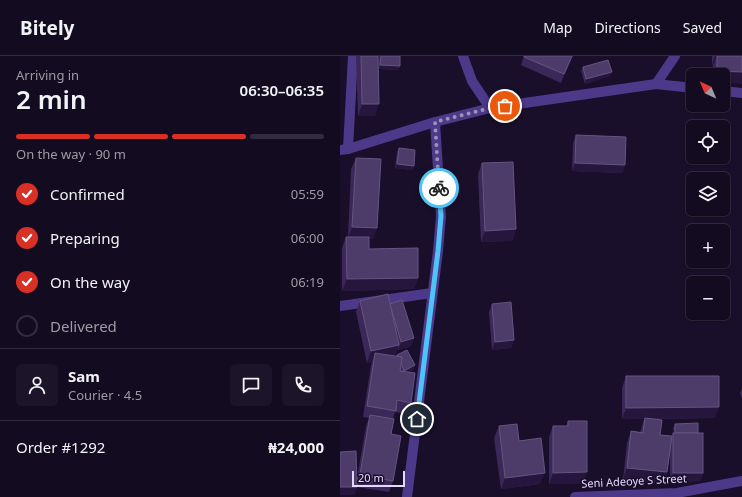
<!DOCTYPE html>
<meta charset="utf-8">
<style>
body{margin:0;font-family:"Noto Sans",sans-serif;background:#1c1429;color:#f1f3f6;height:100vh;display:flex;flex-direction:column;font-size:15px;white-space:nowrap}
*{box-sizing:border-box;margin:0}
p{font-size:13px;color:#9d9ba5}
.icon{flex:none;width:22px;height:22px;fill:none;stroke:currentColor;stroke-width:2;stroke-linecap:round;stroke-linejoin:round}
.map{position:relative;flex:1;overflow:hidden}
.drawer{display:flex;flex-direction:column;background:#130b20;width:340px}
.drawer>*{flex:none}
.needle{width:26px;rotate:316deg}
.buttons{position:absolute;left:346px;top:12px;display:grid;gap:8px}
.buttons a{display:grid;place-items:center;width:44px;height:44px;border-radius:6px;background:#130b20;box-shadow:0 1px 3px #0004,0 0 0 1px #322b3e;font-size:20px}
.scale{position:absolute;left:12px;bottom:10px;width:53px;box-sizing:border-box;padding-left:4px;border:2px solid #e4d8ff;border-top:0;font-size:11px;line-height:14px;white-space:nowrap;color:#e4d8ff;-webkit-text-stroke:3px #190f2a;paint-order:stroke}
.pin{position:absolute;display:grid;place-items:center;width:34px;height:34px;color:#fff;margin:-17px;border:2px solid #fff;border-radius:50%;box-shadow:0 1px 4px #0007}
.courier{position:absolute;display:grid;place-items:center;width:40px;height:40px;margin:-20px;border:3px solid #4fc3f7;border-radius:50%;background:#fff;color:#222;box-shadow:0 1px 5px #0007}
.overview em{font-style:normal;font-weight:600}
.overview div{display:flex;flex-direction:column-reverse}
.overview{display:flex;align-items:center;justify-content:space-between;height:68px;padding:0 16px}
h1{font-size:26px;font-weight:600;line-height:30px}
.bar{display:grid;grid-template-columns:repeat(4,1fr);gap:6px 4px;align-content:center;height:48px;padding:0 16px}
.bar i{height:5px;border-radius:3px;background:#322b3e}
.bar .on{background:#d93025}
.bar p{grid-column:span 4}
.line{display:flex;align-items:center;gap:10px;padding:0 16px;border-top:1px solid #322b3e}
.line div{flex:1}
.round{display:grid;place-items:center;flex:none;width:42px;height:42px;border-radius:6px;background:#1c1429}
ol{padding:0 16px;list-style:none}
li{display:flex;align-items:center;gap:12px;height:44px}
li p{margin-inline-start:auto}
li .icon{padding:4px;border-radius:50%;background:#d93025;color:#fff;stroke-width:4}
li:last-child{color:#9d9ba5}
li i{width:22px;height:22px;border:2px solid #322b3e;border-radius:50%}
header{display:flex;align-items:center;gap:24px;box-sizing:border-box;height:56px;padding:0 20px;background:#130b20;border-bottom:1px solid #322b3e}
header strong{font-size:19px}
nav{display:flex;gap:22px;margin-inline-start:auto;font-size:14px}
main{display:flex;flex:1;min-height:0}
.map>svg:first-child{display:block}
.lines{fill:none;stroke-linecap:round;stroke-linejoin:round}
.street{stroke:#4c398a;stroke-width:10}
.wall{fill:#3b2858}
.shaded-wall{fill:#26163e}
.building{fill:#4d3b6a;stroke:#655481}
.done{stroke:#9d92b4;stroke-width:4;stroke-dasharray:0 7.2}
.route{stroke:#4fc3f7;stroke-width:5}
.labels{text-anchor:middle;stroke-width:3;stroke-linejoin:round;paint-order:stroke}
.street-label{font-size:11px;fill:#e4d8ff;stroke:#190f2a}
</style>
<header>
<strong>Bitely</strong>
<nav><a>Map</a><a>Directions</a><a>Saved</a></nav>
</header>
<main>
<section class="drawer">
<div class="overview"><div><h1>2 min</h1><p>Arriving in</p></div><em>06:30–06:35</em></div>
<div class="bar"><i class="on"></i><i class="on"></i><i class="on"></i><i></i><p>On the way · 90 m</p></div>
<ol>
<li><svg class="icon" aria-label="check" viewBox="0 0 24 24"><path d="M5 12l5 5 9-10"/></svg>Confirmed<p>05:59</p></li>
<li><svg class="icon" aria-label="check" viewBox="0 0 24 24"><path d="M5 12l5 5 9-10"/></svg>Preparing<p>06:00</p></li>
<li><svg class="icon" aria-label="check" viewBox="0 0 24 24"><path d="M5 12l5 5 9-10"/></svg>On the way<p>06:19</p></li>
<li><i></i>Delivered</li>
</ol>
<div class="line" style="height:72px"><a class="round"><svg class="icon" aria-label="person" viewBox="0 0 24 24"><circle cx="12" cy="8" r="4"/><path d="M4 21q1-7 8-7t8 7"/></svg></a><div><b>Sam</b><p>Courier · 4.5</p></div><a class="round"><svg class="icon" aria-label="chat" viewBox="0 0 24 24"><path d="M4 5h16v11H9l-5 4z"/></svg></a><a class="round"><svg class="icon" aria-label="phone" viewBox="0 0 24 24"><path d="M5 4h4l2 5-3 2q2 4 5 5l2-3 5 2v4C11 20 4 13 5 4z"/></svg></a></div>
<div class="line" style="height:52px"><div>Order #1292</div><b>₦24,000</b></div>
</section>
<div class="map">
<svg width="402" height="441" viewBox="0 0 402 441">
<rect width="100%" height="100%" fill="#190f2a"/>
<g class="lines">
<g class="street">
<polyline points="123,0 132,25 150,52"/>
<polyline points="316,28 335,0"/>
<polyline points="383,35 402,37"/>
<polyline points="8,93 13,0"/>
<polyline points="0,94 8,93 95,66 150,52 316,28 353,32"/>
<polyline points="0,250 92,237"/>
<polyline points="67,441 98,195 101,160 95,66"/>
<polyline points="235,441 337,437 402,425"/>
</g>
</g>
<g class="wall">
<polygon points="16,0 38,0 35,60 18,60"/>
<polygon points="39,0 60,0 60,10 58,14 39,13"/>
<polygon points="184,0 233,0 221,27 181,9"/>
<polygon points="372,0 402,0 383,19 373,19 373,10 372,9"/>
<polygon points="243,11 270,20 245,28 241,15"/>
<polygon points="236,79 285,109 282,117 232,115 233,87"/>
<polygon points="59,92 74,110 72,114 55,112 57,96"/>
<polygon points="16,102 33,183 29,183 29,193 78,222 74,233 2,235 2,192 6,181 8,181 11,113"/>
<polygon points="142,107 176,173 172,185 141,186 138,118"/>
<polygon points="20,245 50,248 74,282 71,290 58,294 58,292 55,300 56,300 57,299 75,309 73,314 68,316 71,347 66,358 55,356 53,363 51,378 53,425 49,436 17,431 14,439 0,439 0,396 17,422 26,370 29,362 23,361 31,309 32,306 27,307 16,256"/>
<polygon points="152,248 174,284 171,292 152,294 149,256"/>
<polygon points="286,320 375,362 313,363 320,379 332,380 333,377 334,377 333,372 335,368 358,377 363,417 360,425 330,426 330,396 327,416 323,427 283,423 287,387 291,375 300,376 301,373 304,363 282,363 282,332"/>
<polygon points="402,333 402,343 400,337"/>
<polygon points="228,365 243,428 209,428 209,381 213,370 226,370"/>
<polygon points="159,370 179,385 200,428 161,433 154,382"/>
</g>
<g class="shaded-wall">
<polygon points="232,0 233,0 221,27 224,18"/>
<polygon points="375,0 377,0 373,10 372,9"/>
<polygon points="40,9 60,10 58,14 39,13"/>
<polygon points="377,15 402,16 402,28 383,27 383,19 375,19"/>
<polygon points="272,16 270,20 245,28 246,23"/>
<polygon points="22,48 39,48 35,60 18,60"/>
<polygon points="235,107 285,109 282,117 232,115"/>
<polygon points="57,108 74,110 72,114 55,112"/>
<polygon points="12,171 37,172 33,183 8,182"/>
<polygon points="176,173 172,185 141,186 145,175"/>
<polygon points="78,222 74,233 2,235 7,223"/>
<polygon points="74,282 71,290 58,294 61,286"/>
<polygon points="174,284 171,292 152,294 155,286"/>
<polygon points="59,289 55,300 35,297 32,306 27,307 31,295"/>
<polygon points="75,309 73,314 63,319 64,315"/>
<polygon points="379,351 375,362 282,363 286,352"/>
<polygon points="287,412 327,416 323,427 283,423"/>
<polygon points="247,416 243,428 209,428 213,417"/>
<polygon points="205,417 200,428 161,433 165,422"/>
<polygon points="333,417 363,417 360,425 330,426"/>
<polygon points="0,431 17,431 14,439 0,439"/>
</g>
<g class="building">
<polygon points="21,0 38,0 39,48 22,48"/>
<polygon points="41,0 60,0 60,10 40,9"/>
<polygon points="184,0 232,0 224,18 184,1"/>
<polygon points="377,0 402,0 402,16 377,15"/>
<polygon points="268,4 272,16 246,23 243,11"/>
<polygon points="236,79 286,81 285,109 235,107"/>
<polygon points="59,92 75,94 74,110 57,108"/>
<polygon points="16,102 41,103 37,172 12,171"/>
<polygon points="173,106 176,173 145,175 142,107"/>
<polygon points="6,181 29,181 29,193 78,192 78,222 7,223"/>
<polygon points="48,238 59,289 31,295 20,245"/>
<polygon points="62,244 74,282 61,286 50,248"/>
<polygon points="171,246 174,284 155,286 152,248"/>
<polygon points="67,294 75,309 64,315 61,307 62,301 58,301 57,299"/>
<polygon points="35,297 62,301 60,315 75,317 71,347 57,344 56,355 27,350"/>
<polygon points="286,320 379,320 379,351 286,352"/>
<polygon points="30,359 54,363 51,378 61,380 53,425 20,419"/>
<polygon points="305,362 322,364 320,379 332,380 327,416 287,412 291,375 303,377"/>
<polygon points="228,365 247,365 247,416 213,417 213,370 228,370"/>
<polygon points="358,367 358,377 335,377 335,368"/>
<polygon points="177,368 179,385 201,382 205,417 165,422 159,370"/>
<rect x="333" y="377" width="30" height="40"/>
<polygon points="16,395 17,431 0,431 0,396"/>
</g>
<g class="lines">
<polyline class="done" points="99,132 95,66 150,52 165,50"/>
<polyline class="route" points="77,363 98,195 101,160 99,132"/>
</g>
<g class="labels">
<g class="street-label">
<text transform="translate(294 425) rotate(-3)" y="4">Seni Adeoye S Street</text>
</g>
</g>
</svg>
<div class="buttons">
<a><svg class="needle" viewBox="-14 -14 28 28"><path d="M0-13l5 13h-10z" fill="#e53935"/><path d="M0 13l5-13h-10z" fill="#9d9ba5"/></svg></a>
<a><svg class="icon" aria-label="locate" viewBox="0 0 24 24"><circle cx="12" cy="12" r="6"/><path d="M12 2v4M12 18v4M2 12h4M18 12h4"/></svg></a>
<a><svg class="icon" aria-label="layers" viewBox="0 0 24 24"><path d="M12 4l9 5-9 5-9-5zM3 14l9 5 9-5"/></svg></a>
<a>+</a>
<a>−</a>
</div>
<div class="scale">20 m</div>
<div class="pin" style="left:165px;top:50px;background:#ea580c"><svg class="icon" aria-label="bag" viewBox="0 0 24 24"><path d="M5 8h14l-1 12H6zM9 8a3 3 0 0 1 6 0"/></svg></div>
<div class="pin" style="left:77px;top:363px;background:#1f2937"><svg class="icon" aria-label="home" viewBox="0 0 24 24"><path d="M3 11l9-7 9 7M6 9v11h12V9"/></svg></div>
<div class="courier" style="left:99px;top:132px"><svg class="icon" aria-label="bike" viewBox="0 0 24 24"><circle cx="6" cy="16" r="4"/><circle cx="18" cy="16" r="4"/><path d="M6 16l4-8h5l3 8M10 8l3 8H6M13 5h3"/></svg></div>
</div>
</main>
